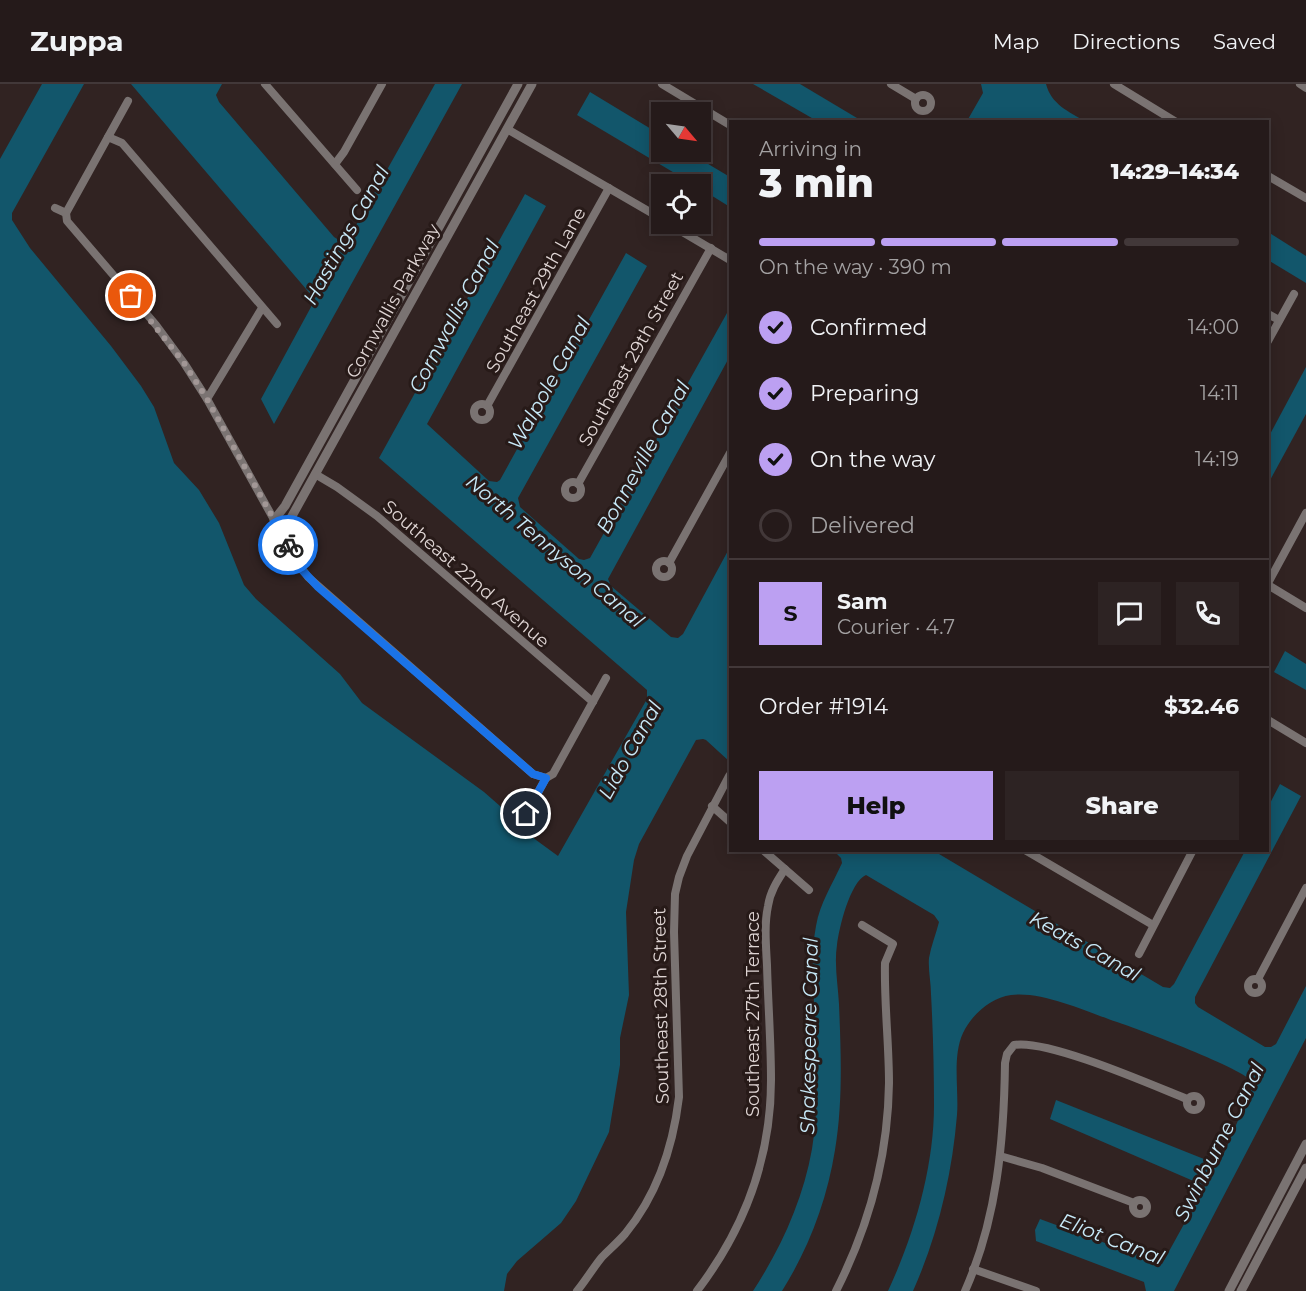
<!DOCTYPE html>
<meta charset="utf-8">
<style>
body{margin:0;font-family:Montserrat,sans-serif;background:#2d2323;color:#f1f3f6;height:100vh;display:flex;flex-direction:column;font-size:22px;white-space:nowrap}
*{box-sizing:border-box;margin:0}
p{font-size:20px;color:#a3a1a2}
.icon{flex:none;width:33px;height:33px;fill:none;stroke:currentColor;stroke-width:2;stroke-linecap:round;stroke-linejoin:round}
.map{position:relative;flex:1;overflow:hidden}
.drawer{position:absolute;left:729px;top:36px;width:540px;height:732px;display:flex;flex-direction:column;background:#251a1a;border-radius:0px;box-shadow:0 3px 15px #0003,0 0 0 2px #423839}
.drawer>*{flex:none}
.needle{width:39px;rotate:119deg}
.fabs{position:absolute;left:651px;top:18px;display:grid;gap:12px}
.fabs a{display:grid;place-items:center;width:60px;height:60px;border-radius:0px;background:#251a1a;box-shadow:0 3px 15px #0003,0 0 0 2px #423839;font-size:30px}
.pin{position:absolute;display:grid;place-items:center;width:51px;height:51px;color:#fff;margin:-26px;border:3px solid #fff;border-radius:50%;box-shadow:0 2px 6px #0007}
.courier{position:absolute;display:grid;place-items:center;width:60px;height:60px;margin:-30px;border:4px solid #1a73e8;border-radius:50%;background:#fff;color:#222;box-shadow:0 2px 8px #0007}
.headline em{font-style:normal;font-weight:800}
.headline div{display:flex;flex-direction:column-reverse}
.headline{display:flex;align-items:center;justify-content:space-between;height:102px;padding:0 30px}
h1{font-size:39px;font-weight:800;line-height:45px}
.bar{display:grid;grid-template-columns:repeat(4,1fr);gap:9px 6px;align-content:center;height:72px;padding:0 30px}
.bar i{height:8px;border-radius:4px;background:#423839}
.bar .active{background:#bca0f2}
.bar p{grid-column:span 4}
.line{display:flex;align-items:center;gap:15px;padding:0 30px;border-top:2px solid #423839}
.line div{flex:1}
.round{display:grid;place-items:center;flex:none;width:63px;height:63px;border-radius:0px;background:#2d2323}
ol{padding:0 30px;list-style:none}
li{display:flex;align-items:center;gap:18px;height:66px}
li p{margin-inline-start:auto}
li .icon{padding:6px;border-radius:50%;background:#bca0f2;color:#111;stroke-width:4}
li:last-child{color:#a3a1a2}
li i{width:33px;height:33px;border:3px solid #423839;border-radius:50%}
.primary-button{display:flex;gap:12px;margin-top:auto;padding:12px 30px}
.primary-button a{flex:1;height:69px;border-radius:0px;background:#bca0f2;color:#111;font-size:24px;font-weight:800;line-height:69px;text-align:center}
.primary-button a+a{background:#2d2323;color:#f1f3f6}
header{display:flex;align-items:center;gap:36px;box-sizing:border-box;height:84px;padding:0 30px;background:#251a1a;border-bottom:2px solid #423839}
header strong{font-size:28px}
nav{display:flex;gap:33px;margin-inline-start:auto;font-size:21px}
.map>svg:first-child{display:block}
.water{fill:#12566b}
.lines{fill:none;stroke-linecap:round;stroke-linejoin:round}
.minor{stroke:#7a7372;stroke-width:8}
.tertiary{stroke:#7a7372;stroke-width:9}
.done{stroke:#a29796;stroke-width:6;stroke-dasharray:0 10.8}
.route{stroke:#1a73e8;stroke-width:8}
.labels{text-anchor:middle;stroke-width:6;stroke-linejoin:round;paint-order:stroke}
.street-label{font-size:18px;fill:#dfd5d4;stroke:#271a18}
.water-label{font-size:20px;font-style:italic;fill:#c8eaf9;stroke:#271a18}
</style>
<header>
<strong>Zuppa</strong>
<nav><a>Map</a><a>Directions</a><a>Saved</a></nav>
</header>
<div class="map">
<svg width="1306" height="1207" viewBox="0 0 1306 1207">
<rect width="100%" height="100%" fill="#312322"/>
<g class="water">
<polygon points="42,0 84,0 12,129 12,136 30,164 111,262 141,302 154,323 174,379 199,406 219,439 244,501 256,515 340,590 362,619 484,708 516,736 521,745 558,772 647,615 647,606 379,374 525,110 546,122 427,340 489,397 497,398 500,396 626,169 647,182 518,414 520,423 579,475 584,476 590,474 727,229 730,231 730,272 608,495 611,502 671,553 678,554 683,550 730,463 730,591 727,600 730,605 730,678 706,656 703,655 696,656 639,760 634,776 626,828 629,911 620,954 620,981 609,1048 576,1117 561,1139 517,1177 507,1190 504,1207 0,1207 0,75"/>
<polygon points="131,0 222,0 216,11 219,18 334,153 342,158 347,157 350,152 435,0 462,0 274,340 261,315 311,223 312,212"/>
<polygon points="753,0 800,0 862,37 817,37"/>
<path d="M981 0H1046C1051 20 1069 28 1085 37H967L983 9Z"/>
<polygon points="590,8 661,51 662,68 688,68 730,93 730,123 701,105 700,100 693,100 577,31"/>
<polygon points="1268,148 1306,172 1306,199 1268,176"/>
<polygon points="1306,283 1306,330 1268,400 1268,354"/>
<polygon points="1285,567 1306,580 1306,606 1274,588"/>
<path d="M1280 700 1301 712 1195 913V919L1198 923 1265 963H1271L1276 960 1306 902V954L1174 1207H1146L1144 1198 1036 1157 1035 1146 1040 1135 1162 1180 1205 1102 1050 1035 1056 1016 1219 1081 1254 999C1245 985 1138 945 1117 938 1087 928 1043 907 1011 911 991 914 972 930 963 949 952 973 959 1005 957 1031 952 1091 938 1151 913 1207H888C914 1151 934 1084 934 1021 934 984 933 947 931 910 931 898 928 886 929 874 931 862 936 850 939 838L934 831 866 791C850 798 839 844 837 861 834 880 838 901 839 920 841 969 843 1018 835 1066 827 1116 809 1164 782 1207H753C781 1164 803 1116 812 1065 820 1017 816 967 814 919 813 894 811 868 816 842 820 819 832 801 842 779L841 774 834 767H934L1163 903 1170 904 1174 900 1245 767 1268 766V723Z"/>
</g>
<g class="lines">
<g class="minor">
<polyline points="265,0 357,106"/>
<polyline points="662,0 730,41"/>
<polyline points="891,0 916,15"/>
<polyline points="1114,0 1176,38"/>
<polyline points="1300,0 1306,4"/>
<circle cx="923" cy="19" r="8"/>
<polyline points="507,45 662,135"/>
<polyline points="108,53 122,59 277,240"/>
<polyline points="335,80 344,68 382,0"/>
<polyline points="1268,92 1306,114"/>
<polyline points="55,124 66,129"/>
<polyline points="66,129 67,137 156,241 184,279 207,315 298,479 308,493 533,690 546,694"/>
<polyline points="66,129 128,17"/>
<polyline points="669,140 730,176"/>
<polyline points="1268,230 1279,236"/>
<polyline points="1268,257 1294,210"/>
<polyline points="207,315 262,224"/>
<circle cx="482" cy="328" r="8"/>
<polyline points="487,322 609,104"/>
<polyline points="315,390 337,403 377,432 593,618"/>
<circle cx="573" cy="406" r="8"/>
<polyline points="578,400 711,164"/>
<circle cx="664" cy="485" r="8"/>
<polyline points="669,479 730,369"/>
<polyline points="1268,499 1306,429"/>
<polyline points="1268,501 1306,524"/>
<polyline points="1268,636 1306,659"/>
<polyline points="712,722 730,738"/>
<polyline points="526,730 546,694 553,690 606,594"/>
<polyline points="763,766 809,806"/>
<polyline points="1025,766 1153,841"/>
<polyline points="1139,870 1193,766"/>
<circle cx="1255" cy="902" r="7"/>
<polyline points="1258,895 1306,804"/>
<circle cx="1194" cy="1019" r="7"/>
<polyline points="1000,1072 1042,1084 1134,1119"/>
<circle cx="1140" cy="1123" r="7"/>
<polyline points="973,1185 1036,1207"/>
<path d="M577 1207C586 1196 593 1184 602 1173 610 1165 618 1158 625 1150 657 1111 673 1063 679 1013L674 848 675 810 679 793 687 772 729 692"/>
<path d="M697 1207C744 1145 771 1074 771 996 771 957 768 919 767 881 766 862 764 841 768 822 770 808 777 797 785 785"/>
<path d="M836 1207C869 1142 888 1072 889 999 889 959 884 919 885 879L893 860 862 841"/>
<path d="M965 1207C997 1135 1004 1057 1005 979L1007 970 1014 961C1048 955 1152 1001 1187 1015"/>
</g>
<g class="tertiary">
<polyline points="274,436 285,422 518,0"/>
<polyline points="282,450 532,0"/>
<polyline points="1229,1207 1306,1060"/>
<polyline points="1241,1207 1306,1084"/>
</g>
</g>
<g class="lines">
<polyline class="done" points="131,212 184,279 207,315 288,461"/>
<polyline class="route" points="288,461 302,486 318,503 533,690 546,694 526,730"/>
</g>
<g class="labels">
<g class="street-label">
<text transform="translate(536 206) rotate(-61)" y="6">Southeast 29th Lane</text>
<text transform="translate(393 217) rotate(-61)" y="6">Cornwallis Parkway</text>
<text transform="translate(631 275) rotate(-61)" y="6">Southeast 29th Street</text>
<text transform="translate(466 490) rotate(41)" y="6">Southeast 22nd Avenue</text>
<text transform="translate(661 922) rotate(-91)" y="6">Southeast 28th Street</text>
<text transform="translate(753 930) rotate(-90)" y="6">Southeast 27th Terrace</text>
</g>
<g class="water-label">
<text transform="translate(346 151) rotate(-61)" y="7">Hastings Canal</text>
<text transform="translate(454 232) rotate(-62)" y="7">Cornwallis Canal</text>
<text transform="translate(549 299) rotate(-61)" y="7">Walpole Canal</text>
<text transform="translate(643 373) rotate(-61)" y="7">Bonneville Canal</text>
<text transform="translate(555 467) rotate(40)" y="7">North Tennyson Canal</text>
<text transform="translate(630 666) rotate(-61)" y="7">Lido Canal</text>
<text transform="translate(1085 862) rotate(29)" y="7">Keats Canal</text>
<text transform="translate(809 952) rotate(-89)" y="7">Shakespeare Canal</text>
<text transform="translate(1219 1058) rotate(-63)" y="7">Swinburne Canal</text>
<text transform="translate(1112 1155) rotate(21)" y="7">Eliot Canal</text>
</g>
</g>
</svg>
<div class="fabs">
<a><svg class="needle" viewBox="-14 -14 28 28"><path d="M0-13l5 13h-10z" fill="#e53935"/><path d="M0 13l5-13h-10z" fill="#a3a1a2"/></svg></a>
<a><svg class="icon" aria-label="locate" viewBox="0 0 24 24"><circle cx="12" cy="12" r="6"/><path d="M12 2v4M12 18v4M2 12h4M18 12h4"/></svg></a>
</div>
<div class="pin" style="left:131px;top:212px;background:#ea580c"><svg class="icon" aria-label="bag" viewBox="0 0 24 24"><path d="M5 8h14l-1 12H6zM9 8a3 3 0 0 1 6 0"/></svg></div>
<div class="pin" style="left:526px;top:730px;background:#1f2937"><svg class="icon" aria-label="home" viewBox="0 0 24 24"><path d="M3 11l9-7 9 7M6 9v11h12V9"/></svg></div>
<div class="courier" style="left:288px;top:461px"><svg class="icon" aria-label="bike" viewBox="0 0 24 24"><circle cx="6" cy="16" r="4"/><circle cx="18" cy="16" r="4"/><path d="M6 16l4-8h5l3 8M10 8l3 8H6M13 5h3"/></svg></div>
<section class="drawer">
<div class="headline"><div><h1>3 min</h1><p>Arriving in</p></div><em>14:29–14:34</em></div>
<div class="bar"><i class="active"></i><i class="active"></i><i class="active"></i><i></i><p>On the way · 390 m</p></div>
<ol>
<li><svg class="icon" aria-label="check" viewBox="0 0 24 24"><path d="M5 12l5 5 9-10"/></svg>Confirmed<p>14:00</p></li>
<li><svg class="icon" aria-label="check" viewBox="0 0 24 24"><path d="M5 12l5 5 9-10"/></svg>Preparing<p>14:11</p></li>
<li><svg class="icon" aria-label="check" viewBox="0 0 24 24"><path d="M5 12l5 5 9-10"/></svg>On the way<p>14:19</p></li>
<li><i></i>Delivered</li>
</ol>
<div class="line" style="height:108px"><b class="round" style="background:#bca0f2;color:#111">S</b><div><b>Sam</b><p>Courier · 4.7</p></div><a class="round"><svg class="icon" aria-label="chat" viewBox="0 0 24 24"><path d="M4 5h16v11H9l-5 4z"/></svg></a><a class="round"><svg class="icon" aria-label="phone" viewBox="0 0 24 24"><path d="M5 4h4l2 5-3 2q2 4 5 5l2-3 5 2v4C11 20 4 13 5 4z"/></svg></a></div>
<div class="line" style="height:78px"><div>Order #1914</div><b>$32.46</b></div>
<div class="primary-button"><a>Help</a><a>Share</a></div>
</section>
</div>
